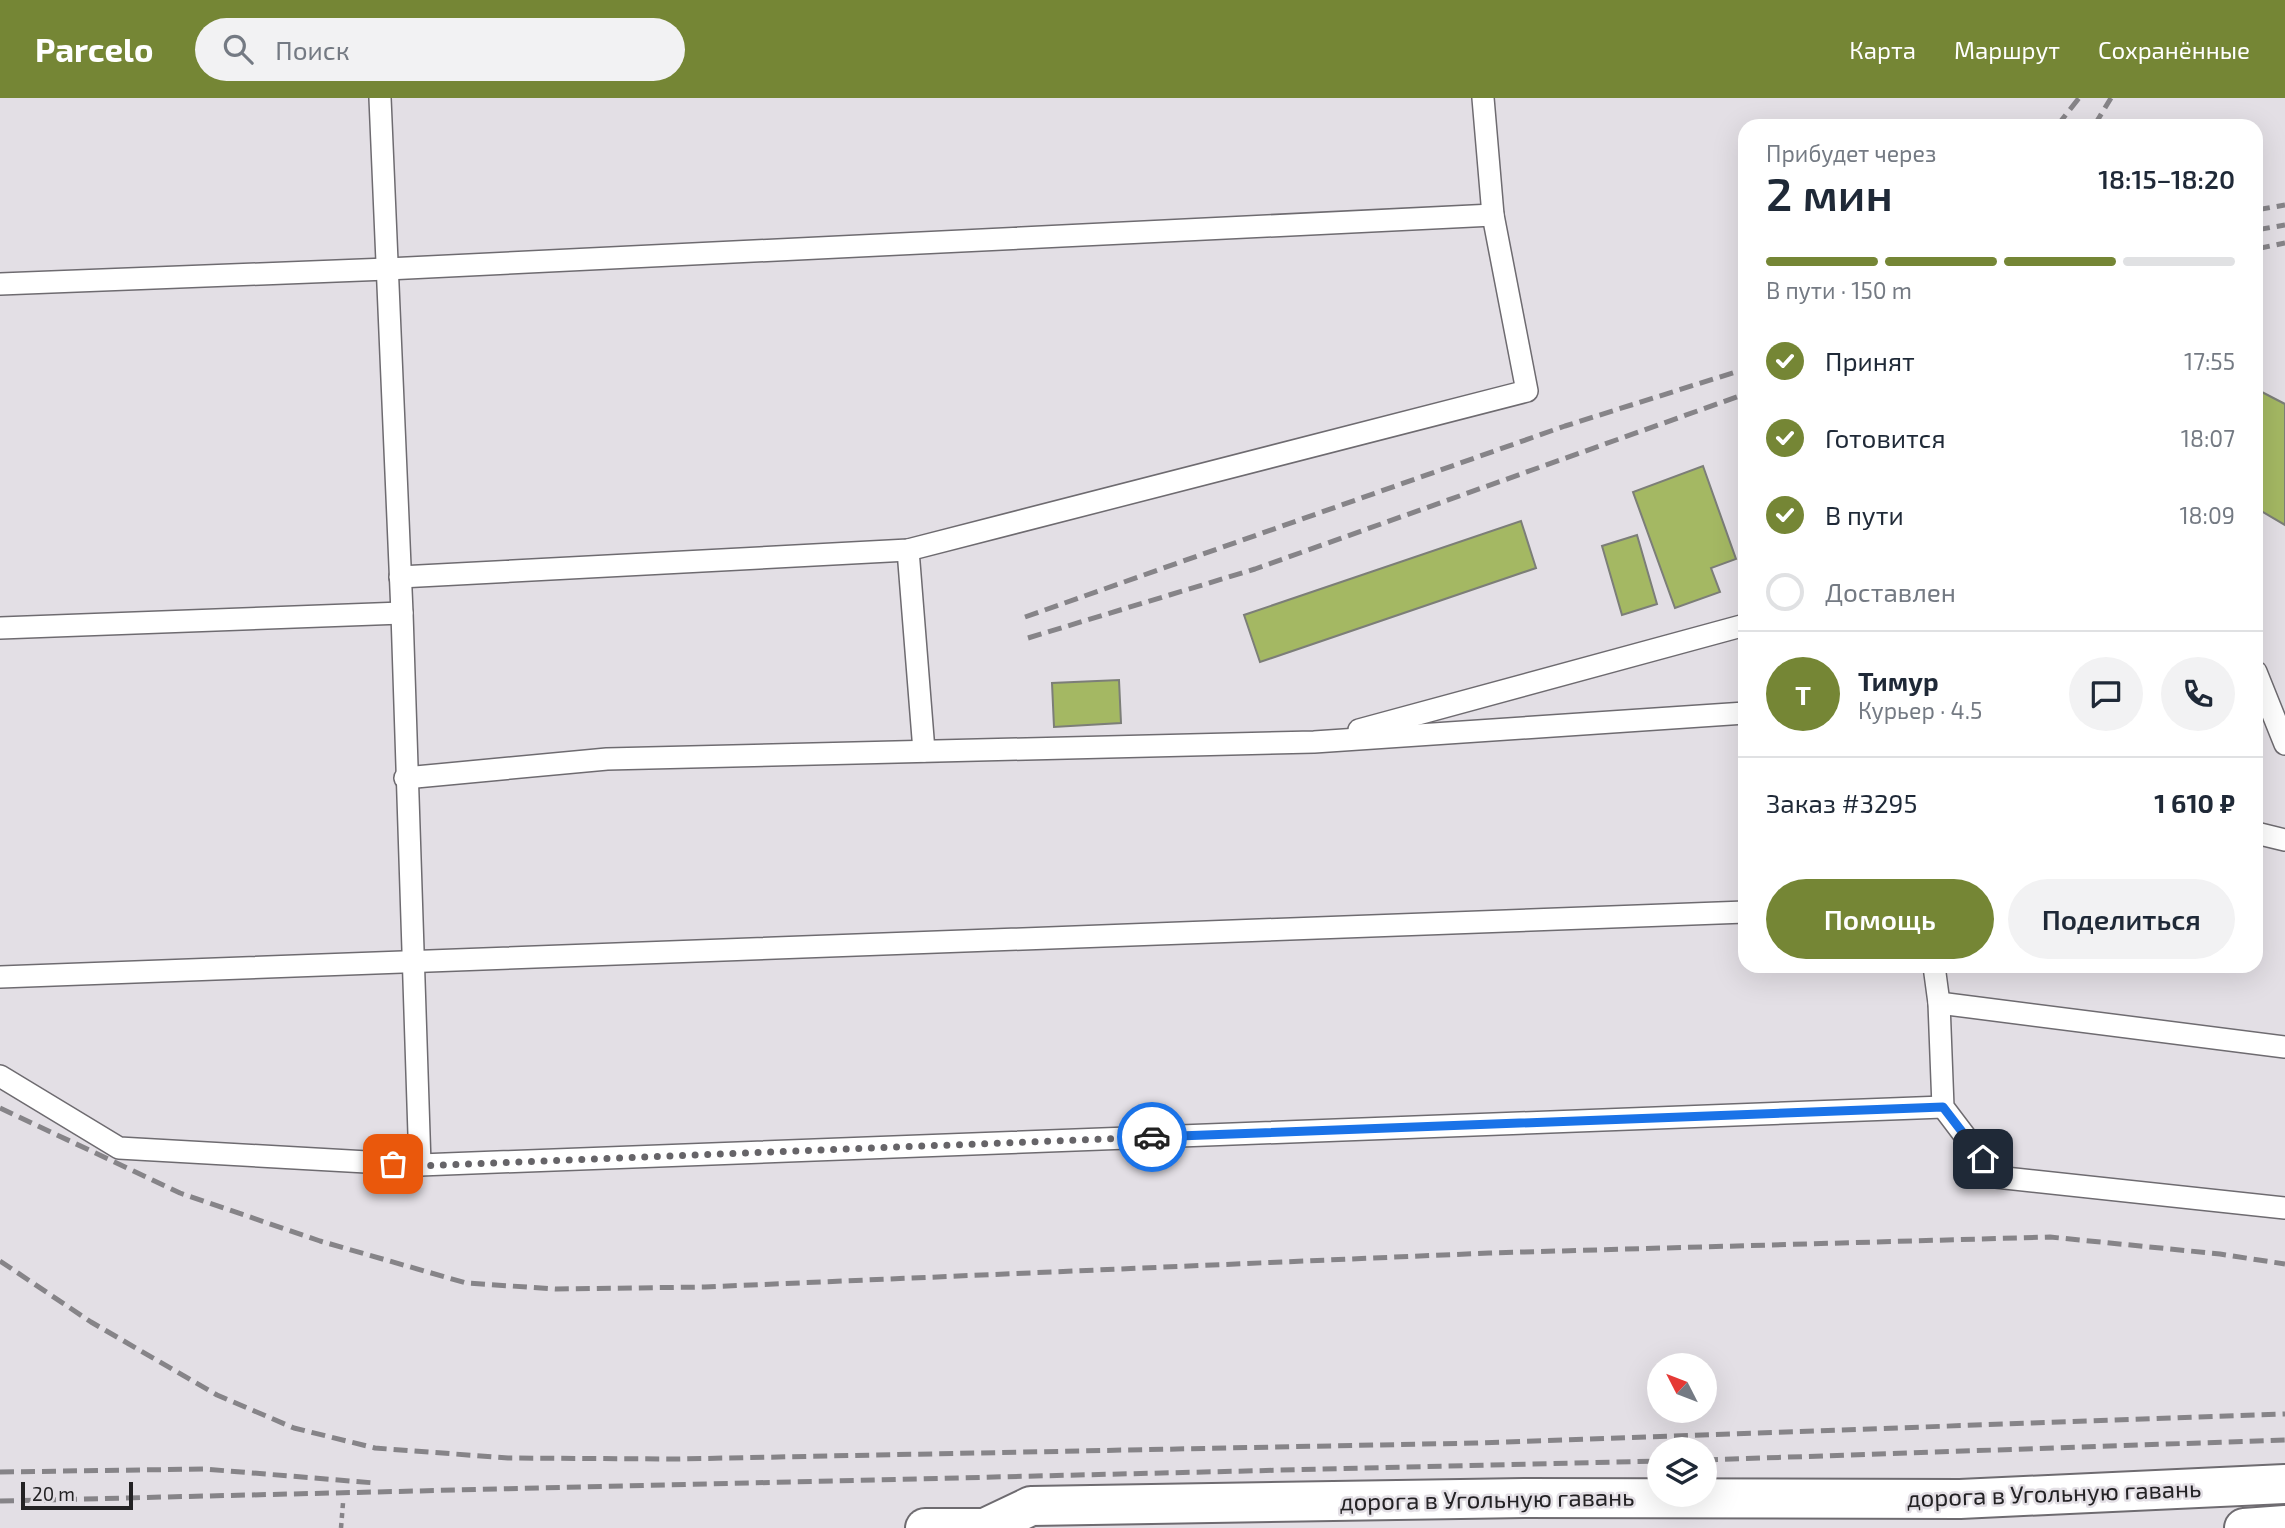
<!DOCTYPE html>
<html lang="ru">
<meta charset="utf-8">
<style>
body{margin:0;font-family:"Exo 2",sans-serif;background:#f2f2f3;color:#1f2937;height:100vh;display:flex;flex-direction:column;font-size:26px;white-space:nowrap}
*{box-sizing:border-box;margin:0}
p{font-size:23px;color:#747a83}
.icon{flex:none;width:38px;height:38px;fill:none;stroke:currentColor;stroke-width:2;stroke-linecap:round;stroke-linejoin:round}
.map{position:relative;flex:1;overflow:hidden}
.drawer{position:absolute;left:1738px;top:21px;width:525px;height:854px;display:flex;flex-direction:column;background:#fff;border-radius:21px;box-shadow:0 7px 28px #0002}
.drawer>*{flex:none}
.needle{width:46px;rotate:312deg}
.tools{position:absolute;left:1647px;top:1255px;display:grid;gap:14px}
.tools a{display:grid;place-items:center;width:70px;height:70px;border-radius:50%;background:#fff;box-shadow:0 7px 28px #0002;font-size:35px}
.scale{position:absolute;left:21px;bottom:18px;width:112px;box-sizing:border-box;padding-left:7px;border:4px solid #232224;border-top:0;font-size:19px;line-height:24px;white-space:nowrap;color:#232224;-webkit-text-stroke:5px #e3dfe5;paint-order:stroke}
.pin{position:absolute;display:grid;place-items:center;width:60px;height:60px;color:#fff;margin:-30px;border-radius:14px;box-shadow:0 4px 10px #0006}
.courier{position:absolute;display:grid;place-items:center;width:70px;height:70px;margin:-35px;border:5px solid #1a73e8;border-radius:50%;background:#fff;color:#222;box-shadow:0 2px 9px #0007}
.overview em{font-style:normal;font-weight:600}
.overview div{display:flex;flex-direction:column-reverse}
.overview{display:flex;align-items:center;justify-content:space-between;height:119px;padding:0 28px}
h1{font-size:46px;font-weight:600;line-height:52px}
.bar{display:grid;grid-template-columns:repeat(4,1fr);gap:10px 7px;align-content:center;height:84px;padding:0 28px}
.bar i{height:9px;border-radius:5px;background:#e0e1e3}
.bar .current{background:#758635}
.bar p{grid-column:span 4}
.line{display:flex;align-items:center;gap:18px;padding:0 28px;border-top:2px solid #e0e1e3}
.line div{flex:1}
.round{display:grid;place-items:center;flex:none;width:74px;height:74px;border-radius:37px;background:#f2f2f3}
ol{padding:0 28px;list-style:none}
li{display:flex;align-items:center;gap:21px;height:77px}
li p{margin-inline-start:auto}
li .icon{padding:7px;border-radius:50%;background:#758635;color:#fff;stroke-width:4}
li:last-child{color:#747a83}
li i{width:38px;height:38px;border:4px solid #e0e1e3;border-radius:50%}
.button{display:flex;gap:14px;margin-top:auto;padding:14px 28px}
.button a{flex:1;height:80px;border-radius:42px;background:#758635;color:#fff;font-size:28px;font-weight:600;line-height:80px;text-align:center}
.button a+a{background:#f2f2f3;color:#1f2937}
header{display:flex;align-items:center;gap:42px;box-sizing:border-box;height:98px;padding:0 35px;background:#758635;color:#fff}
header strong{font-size:33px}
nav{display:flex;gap:38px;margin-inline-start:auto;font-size:24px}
.search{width:490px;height:63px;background:#f2f2f3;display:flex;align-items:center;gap:18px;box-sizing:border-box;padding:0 24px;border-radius:38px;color:#747a83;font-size:26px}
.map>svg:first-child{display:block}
.building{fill:#a4b863;stroke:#7c7e78;stroke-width:2}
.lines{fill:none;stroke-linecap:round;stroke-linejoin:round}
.service-casing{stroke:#6e6b70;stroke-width:24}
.minor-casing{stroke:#6e6b70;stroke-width:42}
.path{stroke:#868488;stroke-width:4.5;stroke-dasharray:5 5;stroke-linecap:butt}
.service{stroke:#fff;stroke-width:21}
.minor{stroke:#fff;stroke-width:38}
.rail{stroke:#868488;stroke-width:5;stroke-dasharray:14 7;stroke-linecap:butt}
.done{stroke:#666468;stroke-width:7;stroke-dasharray:0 12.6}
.route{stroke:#1a73e8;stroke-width:9}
.labels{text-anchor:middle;stroke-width:5;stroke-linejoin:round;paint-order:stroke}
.street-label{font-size:24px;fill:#232224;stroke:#e3dfe5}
</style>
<header>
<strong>Parcelo</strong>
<div class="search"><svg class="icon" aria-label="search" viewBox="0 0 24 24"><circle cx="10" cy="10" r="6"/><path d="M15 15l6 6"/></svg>Поиск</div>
<nav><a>Карта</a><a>Маршрут</a><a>Сохранённые</a></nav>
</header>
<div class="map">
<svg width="2285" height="1430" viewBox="0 0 2285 1430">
<rect width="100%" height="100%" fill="#e3dfe5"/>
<g class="building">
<polygon points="2256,291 2285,306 2285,427 2256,410"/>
<polygon points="1703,368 1736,461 1711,470 1720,494 1675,510 1633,394"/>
<polygon points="1521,423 1536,470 1260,564 1244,517"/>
<polygon points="1637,437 1657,506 1622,517 1602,448"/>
<polygon points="1119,582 1121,625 1054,629 1052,585"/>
</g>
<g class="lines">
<g class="service-casing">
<g id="service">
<polyline points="380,0 402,515 420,1067"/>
<polyline points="0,186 387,171 1493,117"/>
<polyline points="908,452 924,653"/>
<polyline points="400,479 908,452 1527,293 1493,117 1483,0"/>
<polyline points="0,530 402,515"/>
<polyline points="2256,574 2285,646"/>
<polyline points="1359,632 1745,527"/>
<polyline points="405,680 607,661 1314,644 1745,615"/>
<polyline points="2256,735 2285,742"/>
<polyline points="1934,868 1939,905 1943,1009 1996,1079 2285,1110"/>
<polyline points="0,879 1745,814"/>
<polyline points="1939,905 2285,949"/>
<polyline points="0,978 119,1050 420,1067 1943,1009"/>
</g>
</g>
<g class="minor-casing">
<g id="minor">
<polyline points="987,1429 1031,1408 1524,1400 1960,1401 2285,1386"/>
<polyline points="925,1430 991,1430"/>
<polyline points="2244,1430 2285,1427"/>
</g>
</g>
<polyline class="path" points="341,1430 343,1405"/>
<use href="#service" class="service"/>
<use href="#minor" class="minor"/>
<g class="rail">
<polyline points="2057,28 2079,0"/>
<polyline points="2094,28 2111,0"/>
<polyline points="2256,112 2285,107"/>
<polyline points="2256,132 2285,127"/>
<polyline points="2256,151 2285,145"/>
<polyline points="1025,519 1565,328 1745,271"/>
<polyline points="1028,540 1255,471 1745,296"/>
<polyline points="0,1010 180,1095 320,1143 466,1185 556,1191 705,1189 1489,1155 2050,1139 2220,1156 2285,1166"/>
<polyline points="0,1163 91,1224 217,1297 294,1330 375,1350 508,1360 678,1361 1476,1345 2285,1316"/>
<polyline points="1704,1362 2285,1342"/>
<polyline points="0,1374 204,1371 375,1385"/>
<polyline points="0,1403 1659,1363"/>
</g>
</g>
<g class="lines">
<polyline class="done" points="393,1066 420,1068 1152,1039"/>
<polyline class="route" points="1152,1039 1943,1009 1983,1061"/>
</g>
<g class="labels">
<g class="street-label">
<text transform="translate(2054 1396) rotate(-2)" y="8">дорога в Угольную гавань</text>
<text transform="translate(1487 1402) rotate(-1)" y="8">дорога в Угольную гавань</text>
</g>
</g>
</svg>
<div class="tools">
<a><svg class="needle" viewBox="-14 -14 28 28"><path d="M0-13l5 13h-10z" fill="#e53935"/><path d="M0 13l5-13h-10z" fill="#747a83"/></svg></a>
<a><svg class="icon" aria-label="layers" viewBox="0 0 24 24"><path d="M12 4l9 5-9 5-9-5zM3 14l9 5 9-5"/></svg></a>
</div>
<div class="scale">20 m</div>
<div class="pin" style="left:393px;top:1066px;background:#ea580c"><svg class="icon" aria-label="bag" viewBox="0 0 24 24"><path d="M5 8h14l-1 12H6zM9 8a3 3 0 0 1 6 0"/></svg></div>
<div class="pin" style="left:1983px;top:1061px;background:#1f2937"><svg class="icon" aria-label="home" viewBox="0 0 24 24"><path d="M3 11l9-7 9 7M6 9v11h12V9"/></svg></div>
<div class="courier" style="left:1152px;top:1039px"><svg class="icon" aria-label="car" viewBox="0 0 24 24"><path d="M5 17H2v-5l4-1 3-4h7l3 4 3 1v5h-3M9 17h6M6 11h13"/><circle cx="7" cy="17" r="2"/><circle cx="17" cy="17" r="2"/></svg></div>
<section class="drawer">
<div class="overview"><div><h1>2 мин</h1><p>Прибудет через</p></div><em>18:15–18:20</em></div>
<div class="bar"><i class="current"></i><i class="current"></i><i class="current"></i><i></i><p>В пути · 150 m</p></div>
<ol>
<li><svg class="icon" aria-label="check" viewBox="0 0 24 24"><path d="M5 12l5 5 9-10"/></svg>Принят<p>17:55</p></li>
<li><svg class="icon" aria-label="check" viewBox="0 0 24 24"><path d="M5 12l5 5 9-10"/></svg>Готовится<p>18:07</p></li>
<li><svg class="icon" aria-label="check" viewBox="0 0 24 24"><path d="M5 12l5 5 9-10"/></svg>В пути<p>18:09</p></li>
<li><i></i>Доставлен</li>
</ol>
<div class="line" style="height:126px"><b class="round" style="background:#758635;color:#fff">Т</b><div><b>Тимур</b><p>Курьер · 4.5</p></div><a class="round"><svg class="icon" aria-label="chat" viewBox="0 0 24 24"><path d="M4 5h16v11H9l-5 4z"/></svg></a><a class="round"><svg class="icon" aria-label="phone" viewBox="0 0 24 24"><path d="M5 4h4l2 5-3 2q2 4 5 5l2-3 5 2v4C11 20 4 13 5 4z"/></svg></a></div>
<div class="line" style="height:91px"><div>Заказ #3295</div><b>1 610 ₽</b></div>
<div class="button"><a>Помощь</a><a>Поделиться</a></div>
</section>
</div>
